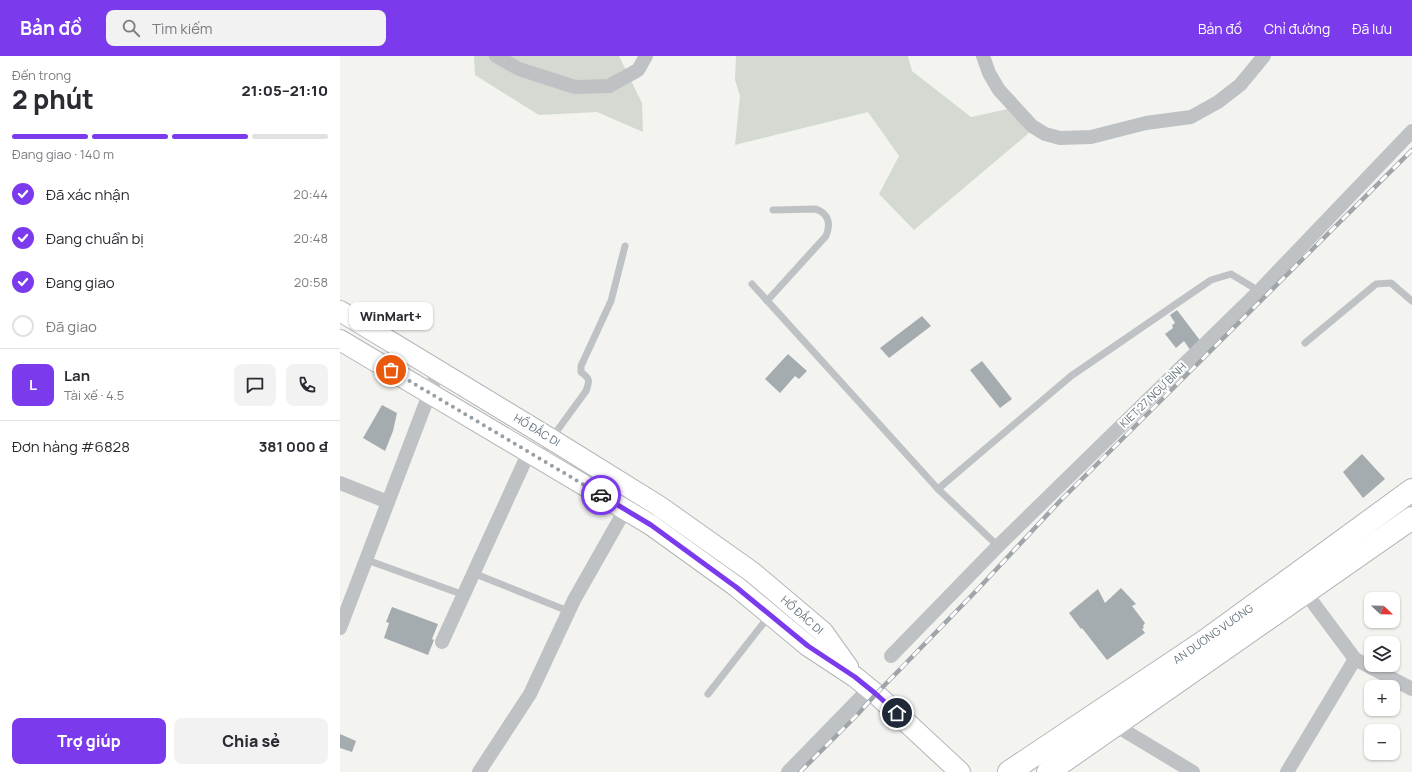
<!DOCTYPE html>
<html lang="vi">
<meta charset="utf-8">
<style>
body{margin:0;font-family:Manrope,sans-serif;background:#f2f2f3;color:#2b2b33;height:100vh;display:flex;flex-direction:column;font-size:15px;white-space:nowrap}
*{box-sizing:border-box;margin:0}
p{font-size:13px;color:#7c7c81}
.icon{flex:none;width:22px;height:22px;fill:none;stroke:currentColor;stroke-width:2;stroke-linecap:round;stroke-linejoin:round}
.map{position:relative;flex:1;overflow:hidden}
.drawer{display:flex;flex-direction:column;background:#fff;width:340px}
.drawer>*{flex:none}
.needle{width:26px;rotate:112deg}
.fabs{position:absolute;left:1024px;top:536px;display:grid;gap:8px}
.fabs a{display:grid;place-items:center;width:36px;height:36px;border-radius:8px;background:#fff;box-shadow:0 1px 3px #0004;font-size:20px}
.pin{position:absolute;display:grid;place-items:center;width:34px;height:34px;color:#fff;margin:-17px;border:2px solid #fff;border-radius:50%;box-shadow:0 1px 4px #0007}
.courier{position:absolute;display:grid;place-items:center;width:40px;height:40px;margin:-20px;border:3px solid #7c3aed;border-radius:50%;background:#fff;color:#222;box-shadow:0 1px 5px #0007}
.bubble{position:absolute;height:28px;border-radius:8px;background:#fff;box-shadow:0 1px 3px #0004;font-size:13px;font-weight:800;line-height:28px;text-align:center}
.headline em{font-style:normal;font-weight:800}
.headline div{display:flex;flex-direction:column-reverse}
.headline{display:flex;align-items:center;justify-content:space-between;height:68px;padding:0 12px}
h1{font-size:26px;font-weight:800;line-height:30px}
.bar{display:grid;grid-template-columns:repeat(4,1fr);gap:6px 4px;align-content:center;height:48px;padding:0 12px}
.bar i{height:5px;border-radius:3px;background:#e1e1e2}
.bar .selected{background:#7c3aed}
.bar p{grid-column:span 4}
.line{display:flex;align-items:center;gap:10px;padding:0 12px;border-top:1px solid #e1e1e2}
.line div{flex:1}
.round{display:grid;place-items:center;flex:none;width:42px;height:42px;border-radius:8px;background:#f2f2f3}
ol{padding:0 12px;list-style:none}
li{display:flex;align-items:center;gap:12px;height:44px}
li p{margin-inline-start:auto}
li .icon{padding:4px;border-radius:50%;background:#7c3aed;color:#fff;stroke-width:4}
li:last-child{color:#7c7c81}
li i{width:22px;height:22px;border:2px solid #e1e1e2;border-radius:50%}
.action{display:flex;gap:8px;margin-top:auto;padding:8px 12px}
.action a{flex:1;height:46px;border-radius:8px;background:#7c3aed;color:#fff;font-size:16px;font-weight:800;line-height:46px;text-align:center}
.action a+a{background:#f2f2f3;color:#2b2b33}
header{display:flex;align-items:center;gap:24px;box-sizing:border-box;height:56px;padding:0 20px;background:#7c3aed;color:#fff}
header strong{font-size:19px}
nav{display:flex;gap:22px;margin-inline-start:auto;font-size:14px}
.search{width:280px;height:36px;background:#f2f2f3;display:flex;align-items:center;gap:10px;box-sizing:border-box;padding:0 14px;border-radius:8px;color:#7c7c81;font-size:15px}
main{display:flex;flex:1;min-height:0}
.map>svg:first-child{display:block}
.green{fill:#d4dad1}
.building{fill:#a5acb0}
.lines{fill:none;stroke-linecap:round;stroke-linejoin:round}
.secondary-casing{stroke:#b1b6b9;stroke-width:22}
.primary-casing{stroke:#b0b4b7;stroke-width:24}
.lane{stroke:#bfc2c5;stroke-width:7}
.street{stroke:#bfc2c5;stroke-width:14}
.secondary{stroke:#fff;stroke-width:20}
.primary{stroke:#fff;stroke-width:22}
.rail-casing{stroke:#a0a5a9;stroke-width:4.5}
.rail{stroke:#fff;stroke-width:3;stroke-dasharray:9;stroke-linecap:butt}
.done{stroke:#97a0a6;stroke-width:4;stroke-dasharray:0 7.2}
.route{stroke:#7c3aed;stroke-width:5}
.labels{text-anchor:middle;stroke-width:4;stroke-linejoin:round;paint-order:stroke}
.street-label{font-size:11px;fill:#65737e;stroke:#fff}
</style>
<header>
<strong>Bản đồ</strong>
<div class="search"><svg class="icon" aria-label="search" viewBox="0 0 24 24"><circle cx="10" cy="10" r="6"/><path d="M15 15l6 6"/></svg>Tìm kiếm</div>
<nav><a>Bản đồ</a><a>Chỉ đường</a><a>Đã lưu</a></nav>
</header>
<main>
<section class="drawer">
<div class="headline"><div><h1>2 phút</h1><p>Đến trong</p></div><em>21:05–21:10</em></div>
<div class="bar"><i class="selected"></i><i class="selected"></i><i class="selected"></i><i></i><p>Đang giao · 140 m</p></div>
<ol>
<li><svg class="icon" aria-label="check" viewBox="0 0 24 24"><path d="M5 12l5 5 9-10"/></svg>Đã xác nhận<p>20:44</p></li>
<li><svg class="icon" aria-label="check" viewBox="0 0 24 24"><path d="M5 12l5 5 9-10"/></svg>Đang chuẩn bị<p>20:48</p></li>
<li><svg class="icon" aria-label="check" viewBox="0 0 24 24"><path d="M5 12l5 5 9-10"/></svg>Đang giao<p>20:58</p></li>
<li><i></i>Đã giao</li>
</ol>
<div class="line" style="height:72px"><b class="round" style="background:#7c3aed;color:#fff">L</b><div><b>Lan</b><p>Tài xế · 4.5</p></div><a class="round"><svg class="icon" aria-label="chat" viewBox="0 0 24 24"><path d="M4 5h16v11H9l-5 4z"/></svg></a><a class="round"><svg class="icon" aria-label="phone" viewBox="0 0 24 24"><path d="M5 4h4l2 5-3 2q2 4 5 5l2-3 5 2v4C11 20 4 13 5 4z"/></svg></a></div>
<div class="line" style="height:52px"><div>Đơn hàng #6828</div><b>381 000 ₫</b></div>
<div class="action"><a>Trợ giúp</a><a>Chia sẻ</a></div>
</section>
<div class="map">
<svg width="1072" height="716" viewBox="0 0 1072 716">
<rect width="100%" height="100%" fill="#f3f3f0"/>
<g class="green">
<polygon points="134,0 279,0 302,47 303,76 257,56 199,59 135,19"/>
<polygon points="396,0 568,0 572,15 631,61 668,53 689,77 574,174 539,138 559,100 528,56 395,89 400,40 395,24"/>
</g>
<g class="building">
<polygon points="837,254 862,287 851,295 844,285 836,292 825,278 833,272 832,269 835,267 830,259"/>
<polygon points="582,260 591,270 549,302 540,292"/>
<polygon points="448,298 467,315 459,323 455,320 440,337 425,323"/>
<polygon points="642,305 672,343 660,352 630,314"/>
<polygon points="42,349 57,357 53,375 45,395 23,382"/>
<polygon points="1022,398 1045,423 1023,442 1003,416"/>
<polygon points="781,532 796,548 792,550 805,567 803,570 804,572 802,573 805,577 767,604 742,572 741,573 729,557 758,533 765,547"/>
<polygon points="52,551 98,568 92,583 94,584 88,599 44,582 49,567 46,566"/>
<polygon points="0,678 16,685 12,696 0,692"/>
</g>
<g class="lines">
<g class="secondary-casing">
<g id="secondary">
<polyline points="0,255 211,383 319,450 412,516 483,576 508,611"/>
<polyline points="0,284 311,469 397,531 468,590 515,621 536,638 620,716"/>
</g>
</g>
<g class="primary-casing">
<g id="primary">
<polyline points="669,716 865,585 1072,434"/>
<polyline points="708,716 1072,462"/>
</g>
</g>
<g class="lane">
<polyline points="412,228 598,433 658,490"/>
<path d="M427 245 486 180C491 168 489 158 476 153L433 154"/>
<polyline points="965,287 1036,228 1051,227 1072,245"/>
<path d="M202 402 211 383 246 335C250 324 250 323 241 316V310L271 245 285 190"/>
<polyline points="598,433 731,320 871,224 891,218 919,235"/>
<polyline points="27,504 124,539"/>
<polyline points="133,517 228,555"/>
<polyline points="368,638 429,560"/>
</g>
<g class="street">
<polyline points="156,0 179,13 235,31 269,30 298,14 306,0"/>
<polyline points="643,0 649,17 659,34 692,70 705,78 720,82 751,81 806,67 851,61 878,46 900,29 924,0"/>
<polyline points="0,427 48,446"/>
<polyline points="965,536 1015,603 1072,633"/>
<polyline points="0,572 98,315"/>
<polyline points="102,586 189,396"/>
<polyline points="551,600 658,490 919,235 1072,75"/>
<polyline points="775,669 853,716"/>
<polyline points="139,716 190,638 234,544 285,454"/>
<polyline points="448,716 529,633"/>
<polyline points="947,716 1015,603"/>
</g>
<use href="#secondary" class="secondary"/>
<use href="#primary" class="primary"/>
<g class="rail-casing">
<polyline id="rail" points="460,716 517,659 536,638 638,533 720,445 1072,94"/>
</g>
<use href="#rail" class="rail"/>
</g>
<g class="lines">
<polyline class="done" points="51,314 261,439"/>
<polyline class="route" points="261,439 311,469 396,531 468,590 515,621 536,638 557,657"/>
</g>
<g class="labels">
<g class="street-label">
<text transform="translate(813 339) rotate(-44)" y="4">KIET 27 NGỰ BÌNH</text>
<text transform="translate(197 374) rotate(31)" y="4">HỒ ĐẮC DI</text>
<text transform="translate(462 559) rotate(41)" y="4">HỒ ĐẮC DI</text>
<text transform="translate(873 578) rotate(-35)" y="4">AN DƯƠNG VƯƠNG</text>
</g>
</g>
</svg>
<div class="fabs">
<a><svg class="needle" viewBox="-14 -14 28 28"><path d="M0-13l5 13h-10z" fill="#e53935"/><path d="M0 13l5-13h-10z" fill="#7c7c81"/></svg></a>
<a><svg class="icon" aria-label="layers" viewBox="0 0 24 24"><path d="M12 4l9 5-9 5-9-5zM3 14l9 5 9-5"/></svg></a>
<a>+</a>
<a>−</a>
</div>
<div class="pin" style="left:51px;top:314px;background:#ea580c"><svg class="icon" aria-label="bag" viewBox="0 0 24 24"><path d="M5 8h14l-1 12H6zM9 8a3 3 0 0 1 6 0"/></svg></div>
<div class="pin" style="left:557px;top:657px;background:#1f2937"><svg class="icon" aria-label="home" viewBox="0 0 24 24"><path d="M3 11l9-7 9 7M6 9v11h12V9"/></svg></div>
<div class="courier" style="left:261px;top:439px"><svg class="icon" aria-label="car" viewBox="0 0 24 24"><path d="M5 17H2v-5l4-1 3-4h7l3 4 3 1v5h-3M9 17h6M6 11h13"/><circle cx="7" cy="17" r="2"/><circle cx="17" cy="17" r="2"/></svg></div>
<div class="bubble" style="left:9px;top:246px;width:84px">WinMart+</div>
</div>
</main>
